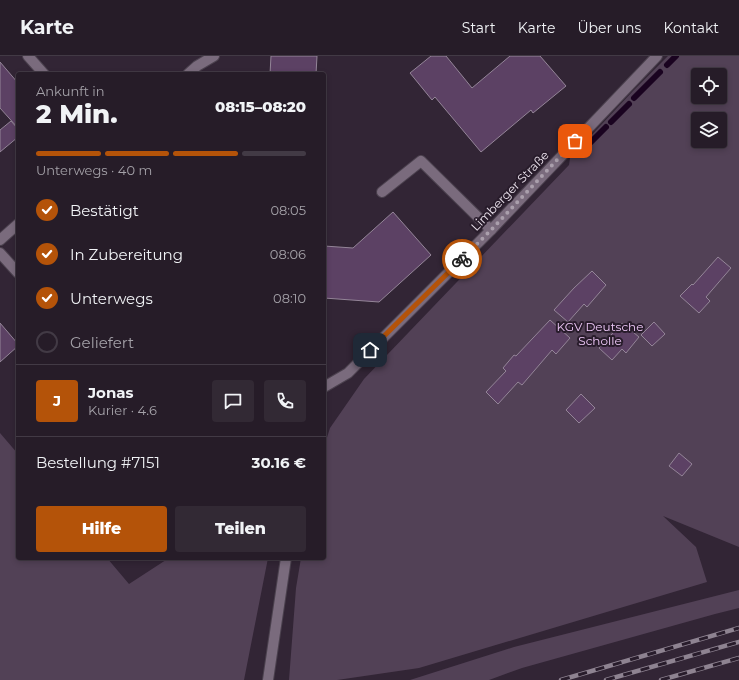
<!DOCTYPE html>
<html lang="de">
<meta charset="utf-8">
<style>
body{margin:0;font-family:Montserrat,sans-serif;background:#322934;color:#f1f3f6;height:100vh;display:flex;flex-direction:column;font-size:15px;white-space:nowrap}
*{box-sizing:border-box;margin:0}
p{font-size:13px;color:#a4a1a8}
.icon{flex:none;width:22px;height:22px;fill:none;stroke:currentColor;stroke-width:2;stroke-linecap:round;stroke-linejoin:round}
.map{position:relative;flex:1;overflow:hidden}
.drawer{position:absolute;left:16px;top:16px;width:310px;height:488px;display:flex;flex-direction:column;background:#261c28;border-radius:4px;box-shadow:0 2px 6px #0003,0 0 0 1px #423a45}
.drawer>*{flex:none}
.controls{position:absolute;left:691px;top:12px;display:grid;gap:8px}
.controls a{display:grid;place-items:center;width:36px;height:36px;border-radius:4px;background:#261c28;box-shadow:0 2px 6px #0003,0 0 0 1px #423a45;font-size:20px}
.pin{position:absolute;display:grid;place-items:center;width:34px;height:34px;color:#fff;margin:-17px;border-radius:8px;box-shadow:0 2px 6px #0006}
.courier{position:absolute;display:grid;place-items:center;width:40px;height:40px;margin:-20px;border:3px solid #b45309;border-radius:50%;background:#fff;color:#222;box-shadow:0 1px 5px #0007}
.overview em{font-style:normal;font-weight:800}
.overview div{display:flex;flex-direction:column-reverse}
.overview{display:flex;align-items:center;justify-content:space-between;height:68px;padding:0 20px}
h1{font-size:26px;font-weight:800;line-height:30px}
.bar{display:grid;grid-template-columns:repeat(4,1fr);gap:6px 4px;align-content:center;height:48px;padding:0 20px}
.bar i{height:5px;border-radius:3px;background:#423a45}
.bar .selected{background:#b45309}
.bar p{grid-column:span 4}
.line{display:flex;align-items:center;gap:10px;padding:0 20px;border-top:1px solid #423a45}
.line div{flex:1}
.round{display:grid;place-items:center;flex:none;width:42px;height:42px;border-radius:4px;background:#322934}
ol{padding:0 20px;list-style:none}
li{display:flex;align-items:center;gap:12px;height:44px}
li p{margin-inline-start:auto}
li .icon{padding:4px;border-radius:50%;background:#b45309;color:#fff;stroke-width:4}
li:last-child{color:#a4a1a8}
li i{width:22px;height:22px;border:2px solid #423a45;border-radius:50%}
.action{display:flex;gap:8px;margin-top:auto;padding:8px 20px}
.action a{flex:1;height:46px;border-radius:4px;background:#b45309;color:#fff;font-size:16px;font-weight:800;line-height:46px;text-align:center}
.action a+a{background:#322934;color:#f1f3f6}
header{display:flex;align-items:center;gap:24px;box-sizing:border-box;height:56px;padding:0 20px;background:#261c28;border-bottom:1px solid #423a45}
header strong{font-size:19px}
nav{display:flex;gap:22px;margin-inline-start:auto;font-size:14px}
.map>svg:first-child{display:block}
.green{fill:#524156;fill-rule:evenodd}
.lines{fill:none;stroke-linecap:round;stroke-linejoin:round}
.stream{stroke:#1a0320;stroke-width:6}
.building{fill:#5c4164;stroke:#948598}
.minor-casing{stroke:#4b414e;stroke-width:12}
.minor{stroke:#7a6b7d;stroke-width:10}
.rail-casing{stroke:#8e8391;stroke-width:4.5}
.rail{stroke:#281c2b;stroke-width:3;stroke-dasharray:9;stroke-linecap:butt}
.done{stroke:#aa9fac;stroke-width:4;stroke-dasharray:0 7.2}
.route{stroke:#b45309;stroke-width:5}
.labels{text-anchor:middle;stroke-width:4;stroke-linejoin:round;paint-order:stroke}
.street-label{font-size:12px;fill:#eae1ec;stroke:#281c2b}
.park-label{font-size:12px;fill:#efc9f9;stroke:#281c2b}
</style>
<header>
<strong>Karte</strong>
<nav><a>Start</a><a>Karte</a><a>Über uns</a><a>Kontakt</a></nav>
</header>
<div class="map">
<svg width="739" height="624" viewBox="0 0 739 624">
<rect width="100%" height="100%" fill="#322535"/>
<g class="green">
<path d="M668 0H739V491L663 460 696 491 707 526 419 612 337 624H289L296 532 301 502H324V391L330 372 364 323 569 109 570 102 633 35ZM698 19H720V41H698ZM698 63H720V85H698Z"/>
<polygon points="0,377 18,398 18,502 107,502 129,528 169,502 268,502 244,624 0,624"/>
<polygon points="739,534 739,552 715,558 522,612 489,624 410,624 514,591"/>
</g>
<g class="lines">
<g class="stream">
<polyline points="667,9 676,0"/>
<polyline points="634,42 660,16"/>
<polyline points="611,66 629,48"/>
<polyline points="585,92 606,71"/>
</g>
</g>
<g class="building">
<polygon points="271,0 317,0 316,18 270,18"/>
<polygon points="431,0 446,0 472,32 510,0 540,0 566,30 533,57 531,54 481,96 435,41 432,44 410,17"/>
<polygon points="0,6 18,27 18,72 0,52"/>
<polygon points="11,65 18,73 18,81 0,96 0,74"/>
<polygon points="393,156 431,199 379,246 324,242 324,190 353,192"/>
<polygon points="718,201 731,212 706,241 710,245 699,257 680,240 692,228 693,229"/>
<polygon points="592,215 606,229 587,251 584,248 568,266 554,254 574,232"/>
<polygon points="550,264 570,282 556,298 552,294 522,329 518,326 498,348 486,336 506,315 503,312 514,299 516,300"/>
<polygon points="654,266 665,278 652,290 641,279"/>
<polygon points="0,267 18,288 18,290 0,306"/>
<polygon points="622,267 639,281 626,297 622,293 612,304 599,292"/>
<polygon points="581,338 595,352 579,367 566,354"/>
<polygon points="679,397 692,408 682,420 669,410"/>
</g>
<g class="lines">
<g class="minor-casing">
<g id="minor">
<polyline points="28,0 44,18"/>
<polyline points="188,18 197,10 214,0"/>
<polyline points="382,136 421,105 491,174"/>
<polyline points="0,184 18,168"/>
<polyline points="0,197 18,217"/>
<polyline points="324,331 348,317 491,174 657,0"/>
<polyline points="268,624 286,502"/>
</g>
</g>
<use href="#minor" class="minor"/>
<g class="rail-casing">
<g id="rail">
<polyline points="561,624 739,572"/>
<polyline points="606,624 739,586"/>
<polyline points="661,624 739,602"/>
</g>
</g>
<use href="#rail" class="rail"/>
</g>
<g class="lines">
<polyline class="done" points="462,203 491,174 575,85"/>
<polyline class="route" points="370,294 462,203"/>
</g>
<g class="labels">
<g class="street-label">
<text transform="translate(510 135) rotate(-46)" y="4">Limberger Straße</text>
</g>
<g class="park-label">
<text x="600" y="275">KGV Deutsche<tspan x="600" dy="14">Scholle</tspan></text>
</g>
</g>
</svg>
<div class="controls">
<a><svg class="icon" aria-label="locate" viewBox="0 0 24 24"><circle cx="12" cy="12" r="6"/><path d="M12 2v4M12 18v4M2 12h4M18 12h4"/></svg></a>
<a><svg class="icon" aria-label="layers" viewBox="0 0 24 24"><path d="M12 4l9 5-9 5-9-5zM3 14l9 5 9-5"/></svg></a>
</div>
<div class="pin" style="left:575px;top:85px;background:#ea580c"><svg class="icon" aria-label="bag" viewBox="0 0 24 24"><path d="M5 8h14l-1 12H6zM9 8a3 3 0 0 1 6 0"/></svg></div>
<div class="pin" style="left:370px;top:294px;background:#1f2937"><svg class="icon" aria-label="home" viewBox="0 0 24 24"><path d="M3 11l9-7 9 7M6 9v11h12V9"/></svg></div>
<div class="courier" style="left:462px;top:203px"><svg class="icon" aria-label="bike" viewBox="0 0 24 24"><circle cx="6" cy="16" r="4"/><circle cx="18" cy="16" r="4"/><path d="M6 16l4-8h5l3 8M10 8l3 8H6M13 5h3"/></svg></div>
<section class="drawer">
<div class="overview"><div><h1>2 Min.</h1><p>Ankunft in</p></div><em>08:15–08:20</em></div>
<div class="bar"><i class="selected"></i><i class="selected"></i><i class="selected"></i><i></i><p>Unterwegs · 40 m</p></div>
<ol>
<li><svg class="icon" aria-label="check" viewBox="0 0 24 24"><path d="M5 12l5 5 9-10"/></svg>Bestätigt<p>08:05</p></li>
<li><svg class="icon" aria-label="check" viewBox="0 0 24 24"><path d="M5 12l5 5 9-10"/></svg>In Zubereitung<p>08:06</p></li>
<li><svg class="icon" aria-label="check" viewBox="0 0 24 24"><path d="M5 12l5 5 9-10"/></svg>Unterwegs<p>08:10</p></li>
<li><i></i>Geliefert</li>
</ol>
<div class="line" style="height:72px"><b class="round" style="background:#b45309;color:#fff">J</b><div><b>Jonas</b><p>Kurier · 4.6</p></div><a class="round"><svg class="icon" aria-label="chat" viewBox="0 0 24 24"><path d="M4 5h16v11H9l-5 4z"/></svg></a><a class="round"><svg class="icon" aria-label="phone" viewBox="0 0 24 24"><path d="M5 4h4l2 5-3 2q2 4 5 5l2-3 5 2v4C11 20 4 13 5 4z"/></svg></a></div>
<div class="line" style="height:52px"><div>Bestellung #7151</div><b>30.16 €</b></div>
<div class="action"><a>Hilfe</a><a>Teilen</a></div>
</section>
</div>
